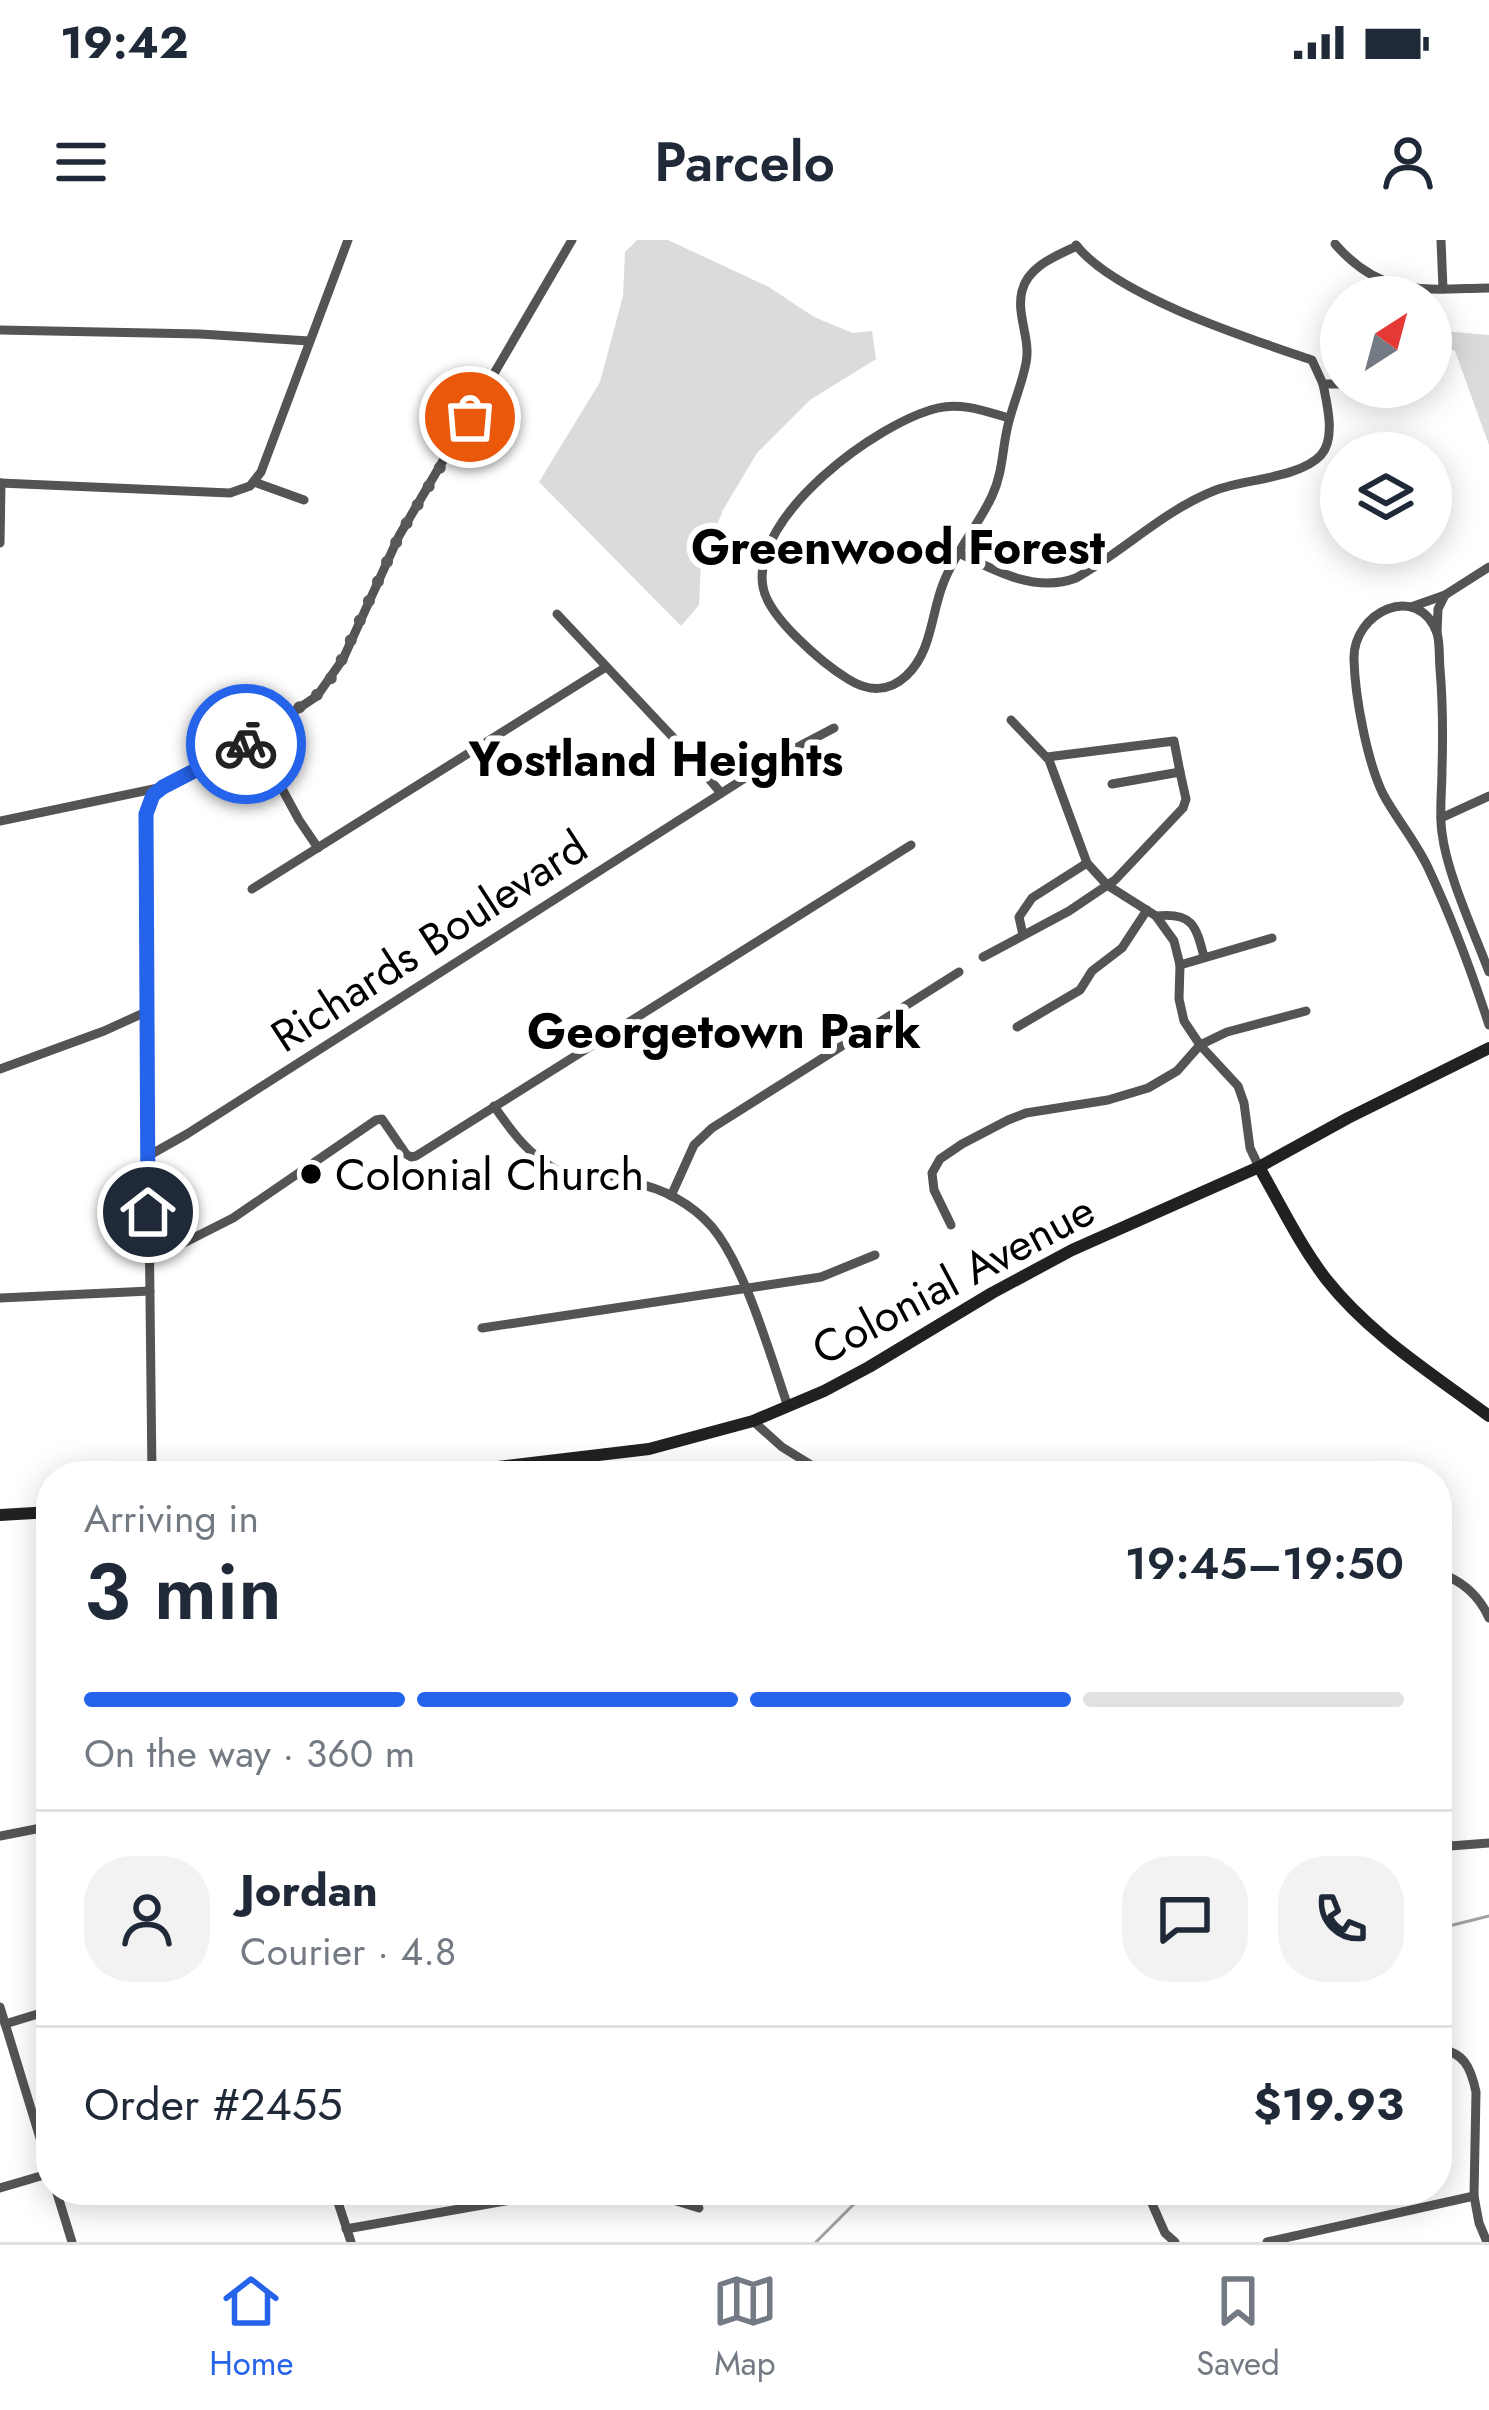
<!DOCTYPE html>
<meta charset="utf-8">
<style>
body{margin:0;font-family:Jost,sans-serif;background:#f2f2f3;color:#1f2937;height:100vh;display:flex;flex-direction:column;font-size:45px;white-space:nowrap}
*{box-sizing:border-box;margin:0}
p{font-size:39px;color:#747a83}
.icon{flex:none;width:66px;height:66px;fill:none;stroke:currentColor;stroke-width:2;stroke-linecap:round;stroke-linejoin:round}
.map{position:relative;flex:1;overflow:hidden}
.drawer{position:absolute;left:36px;top:1221px;width:1416px;height:744px;display:flex;flex-direction:column;background:#fff;border-radius:48px;box-shadow:0 6px 30px #0003}
.drawer>*{flex:none}
.needle{width:78px;rotate:36deg}
.buttons{position:absolute;left:1320px;top:36px;display:grid;gap:24px}
.buttons a{display:grid;place-items:center;width:132px;height:132px;border-radius:50%;background:#fff;box-shadow:0 6px 30px #0003;font-size:60px}
.pin{position:absolute;display:grid;place-items:center;width:102px;height:102px;color:#fff;margin:-51px;border:6px solid #fff;border-radius:50%;box-shadow:0 3px 12px #0007}
.courier{position:absolute;display:grid;place-items:center;width:120px;height:120px;margin:-60px;border:9px solid #2563eb;border-radius:50%;background:#fff;color:#222;box-shadow:0 3px 15px #0007}
.summary em{font-style:normal;font-weight:600}
.summary div{display:flex;flex-direction:column-reverse}
.summary{display:flex;align-items:center;justify-content:space-between;height:204px;padding:0 48px}
h1{font-size:78px;font-weight:600;line-height:90px}
.bar{display:grid;grid-template-columns:repeat(4,1fr);gap:18px 12px;align-content:center;height:144px;padding:0 48px}
.bar i{height:15px;border-radius:9px;background:#e0e1e3}
.bar .on{background:#2563eb}
.bar p{grid-column:span 4}
.line{display:flex;align-items:center;gap:30px;padding:0 48px;border-top:3px solid #e0e1e3}
.line div{flex:1}
.round{display:grid;place-items:center;flex:none;width:126px;height:126px;border-radius:48px;background:#f2f2f3}
.status{display:flex;justify-content:space-between;align-items:center;height:84px;padding:0 60px;background:#fff;direction:ltr}
.status svg{height:33px;fill:currentColor}
header{display:flex;justify-content:space-between;align-items:center;height:156px;padding:0 48px;background:#fff;font-size:54px;font-weight:600}
.tabs{display:flex;justify-content:space-around;align-items:center;height:168px;border-top:3px solid #e0e1e3;background:#fff;font-size:33px;color:#747a83}
.tabs a{display:grid;justify-items:center;gap:6px}
.tabs .on{color:#2563eb}
.map>svg:first-child{display:block}
.green{fill:#dbdbdb}
.lines{fill:none;stroke-linecap:round;stroke-linejoin:round}
.stream{stroke:#a2a2a2;stroke-width:3}
.street{stroke:#545454;stroke-width:9}
.secondary{stroke:#212121;stroke-width:12}
.done{stroke:#595959;stroke-width:12;stroke-dasharray:0 21.6}
.route{stroke:#2563eb;stroke-width:15}
.poi-dot{fill:#000;stroke:#fff;stroke-width:4.5}
.labels{text-anchor:middle;stroke-width:12;stroke-linejoin:round;paint-order:stroke}
.street-label{font-size:45px;fill:#000;stroke:#fff}
.poi-label{font-size:45px;fill:#000;stroke:#fff;text-anchor:start}
.neighbourhood-label{font-size:48px;font-weight:bold;fill:#000;stroke:#fff}
</style>
<div class="status"><b>19:42</b><svg viewBox="0 0 49 12"><path d="M0 12V9h3v3zM5 12V6h3v6zM10 12V3h3v9zM15 12V0h3v12zM26 1h20v11H26zM47 4h2v5h-2z"/></svg></div>
<header><svg class="icon" aria-label="menu" viewBox="0 0 24 24"><path d="M4 6h16M4 12h16M4 18h16"/></svg>Parcelo<svg class="icon" aria-label="person" viewBox="0 0 24 24"><circle cx="12" cy="8" r="4"/><path d="M4 21q1-7 8-7t8 7"/></svg></header>
<div class="map">
<svg width="1489" height="2002" viewBox="0 0 1489 2002">
<rect width="100%" height="100%" fill="#fff"/>
<g class="green">
<polygon points="637,0 668,0 769,47 814,77 853,93 872,91 876,119 810,160 757,213 723,270 701,324 699,365 681,386 539,242 600,142 623,56 625,12"/>
<polygon points="1431,90 1489,95 1489,205 1455,111 1431,101"/>
</g>
<g class="lines">
<g class="stream">
<polyline points="1437,1689 1489,1676"/>
<polyline points="816,2002 868,1950"/>
</g>
<g class="street">
<polyline points="1441,0 1443,49"/>
<path d="M1335 4C1382 58 1424 49 1489 48"/>
<path d="M1076 5C1116 56 1250 99 1312 120L1323 144H1341"/>
<polyline points="0,90 200,94 309,101"/>
<polyline points="1390,147 1416,148"/>
<path d="M1009 178C987 172 962 162 938 168 878 182 750 276 763 347 768 377 822 423 848 439 868 452 889 452 906 436 932 412 931 374 943 344 955 312 978 286 992 256 1003 233 1002 209 1008 185 1013 164 1022 144 1026 123 1031 99 1016 75 1022 51 1028 26 1056 16 1077 6"/>
<polyline points="254,242 304,260"/>
<polyline points="0,243 230,253 250,246 261,232 348,0"/>
<polyline points="0,303 1,243"/>
<path d="M959 313C995 331 1036 353 1076 338 1124 311 1164 270 1216 250 1245 239 1300 238 1321 215 1336 198 1327 164 1323 144"/>
<polyline points="1411,367 1445,355 1489,327"/>
<polyline points="557,374 683,508 721,553"/>
<polyline points="1437,393 1438,369 1445,355"/>
<polyline points="1011,480 1049,520 1087,623 1107,645 1156,676 1174,701 1180,725 1179,759 1184,781 1200,805 1238,846 1244,863 1250,908 1259,927"/>
<polyline points="255,499 299,580 318,608"/>
<polyline points="1047,517 1174,501 1180,532"/>
<polyline points="1441,578 1489,556"/>
<polyline points="0,581 163,547 247,503 317,456 343,419 399,296 572,0"/>
<polyline points="252,649 606,427"/>
<path d="M1156 676C1192 672 1196 685 1204 717"/>
<polyline points="1023,695 1019,677 1032,658 1087,623"/>
<polyline points="983,717 1069,671 1115,640 1183,568 1186,559 1180,532 1112,544"/>
<polyline points="1180,725 1272,698"/>
<path d="M1489 732C1474 692 1447 634 1442 593 1439 572 1442 551 1442 530 1443 495 1443 463 1440 429 1439 418 1440 403 1437 393 1418 341 1352 372 1354 420 1355 457 1367 521 1383 554 1397 580 1418 604 1430 632 1453 681 1472 733 1489 785"/>
<polyline points="1017,787 1080,750 1092,731 1122,708 1147,670"/>
<polyline points="0,829 104,791 148,771"/>
<path d="M494 866C512 892 530 917 559 931 582 941 608 940 632 943 662 947 693 965 712 987 745 1026 771 1117 788 1167"/>
<polyline points="148,916 187,894 775,519 834,488"/>
<polyline points="671,956 694,905 712,888 959,732"/>
<polyline points="951,985 934,950 932,933 940,919 962,904 1008,880 1026,873 1108,860 1148,848 1177,831 1200,805 1227,792 1306,771"/>
<polyline points="150,1020 233,978 376,880 382,879 406,914 411,917 416,916 911,605"/>
<polyline points="0,1058 150,1051"/>
<polyline points="482,1088 821,1037 875,1015"/>
<polyline points="753,1181 782,1207 829,1236"/>
<path d="M152 1236 145 614C145 591 142 567 159 550"/>
<path d="M1437 1332C1461 1340 1479 1355 1489 1378"/>
<polyline points="0,1596 51,1586"/>
<polyline points="1437,1607 1489,1603"/>
<polyline points="0,1767 51,1934"/>
<polyline points="5,1784 51,1770"/>
<path d="M1437 1809C1464 1811 1471 1828 1476 1852L1474 1956 1479 1983 1487 2002"/>
<polyline points="0,1948 51,1933"/>
<polyline points="56,1950 72,2002"/>
<polyline points="334,1950 351,2002"/>
<polyline points="628,1950 657,1955 699,1968"/>
<polyline points="1146,1950 1165,1993 1175,2002"/>
<polyline points="346,1989 567,1950"/>
<polyline points="1267,2002 1474,1956"/>
</g>
<g class="secondary">
<path d="M1259 927C1280 964 1300 1005 1326 1039 1370 1095 1433 1134 1489 1176"/>
<polyline points="422,1236 649,1209 753,1181 824,1151 869,1127 992,1053 1072,1010 1259,927 1348,878 1489,808"/>
<polyline points="0,1275 51,1272"/>
</g>
</g>
<g class="lines">
<polyline class="done" points="246,504 316,456 336,432 399,296 470,177"/>
<polyline class="route" points="148,972 146,574 153,555 163,547 246,504"/>
</g>
<circle class="poi-dot" cx="311" cy="934" r="12"/>
<g class="labels">
<g class="street-label">
<text transform="translate(429 701) rotate(-33)" y="16">Richards Boulevard</text>
<text transform="translate(953 1039) rotate(-28)" y="16">Colonial Avenue</text>
</g>
<g class="poi-label">
<text x="335" y="950">Colonial Church</text>
</g>
<g class="neighbourhood-label">
<text x="898" y="324">Greenwood Forest</text>
<text x="656" y="536">Yostland Heights</text>
<text x="724" y="808">Georgetown Park</text>
</g>
</g>
</svg>
<div class="buttons">
<a><svg class="needle" viewBox="-14 -14 28 28"><path d="M0-13l5 13h-10z" fill="#e53935"/><path d="M0 13l5-13h-10z" fill="#747a83"/></svg></a>
<a><svg class="icon" aria-label="layers" viewBox="0 0 24 24"><path d="M12 4l9 5-9 5-9-5zM3 14l9 5 9-5"/></svg></a>
</div>
<div class="pin" style="left:470px;top:177px;background:#ea580c"><svg class="icon" aria-label="bag" viewBox="0 0 24 24"><path d="M5 8h14l-1 12H6zM9 8a3 3 0 0 1 6 0"/></svg></div>
<div class="pin" style="left:148px;top:972px;background:#1f2937"><svg class="icon" aria-label="home" viewBox="0 0 24 24"><path d="M3 11l9-7 9 7M6 9v11h12V9"/></svg></div>
<div class="courier" style="left:246px;top:504px"><svg class="icon" aria-label="bike" viewBox="0 0 24 24"><circle cx="6" cy="16" r="4"/><circle cx="18" cy="16" r="4"/><path d="M6 16l4-8h5l3 8M10 8l3 8H6M13 5h3"/></svg></div>
<section class="drawer">
<div class="summary"><div><h1>3 min</h1><p>Arriving in</p></div><em>19:45–19:50</em></div>
<div class="bar"><i class="on"></i><i class="on"></i><i class="on"></i><i></i><p>On the way · 360 m</p></div>
<div class="line" style="height:216px"><a class="round"><svg class="icon" aria-label="person" viewBox="0 0 24 24"><circle cx="12" cy="8" r="4"/><path d="M4 21q1-7 8-7t8 7"/></svg></a><div><b>Jordan</b><p>Courier · 4.8</p></div><a class="round"><svg class="icon" aria-label="chat" viewBox="0 0 24 24"><path d="M4 5h16v11H9l-5 4z"/></svg></a><a class="round"><svg class="icon" aria-label="phone" viewBox="0 0 24 24"><path d="M5 4h4l2 5-3 2q2 4 5 5l2-3 5 2v4C11 20 4 13 5 4z"/></svg></a></div>
<div class="line" style="height:156px"><div>Order #2455</div><b>$19.93</b></div>
</section>
</div>
<nav class="tabs">
<a class="on"><svg class="icon" aria-label="home" viewBox="0 0 24 24"><path d="M3 11l9-7 9 7M6 9v11h12V9"/></svg>Home</a>
<a><svg class="icon" aria-label="map" viewBox="0 0 24 24"><path d="M3 6l6-2 6 2 6-2v14l-6 2-6-2-6 2zM9 4v14M15 6v14"/></svg>Map</a>
<a><svg class="icon" aria-label="saved" viewBox="0 0 24 24"><path d="M7 4h10v16l-5-4-5 4z"/></svg>Saved</a>
</nav>
